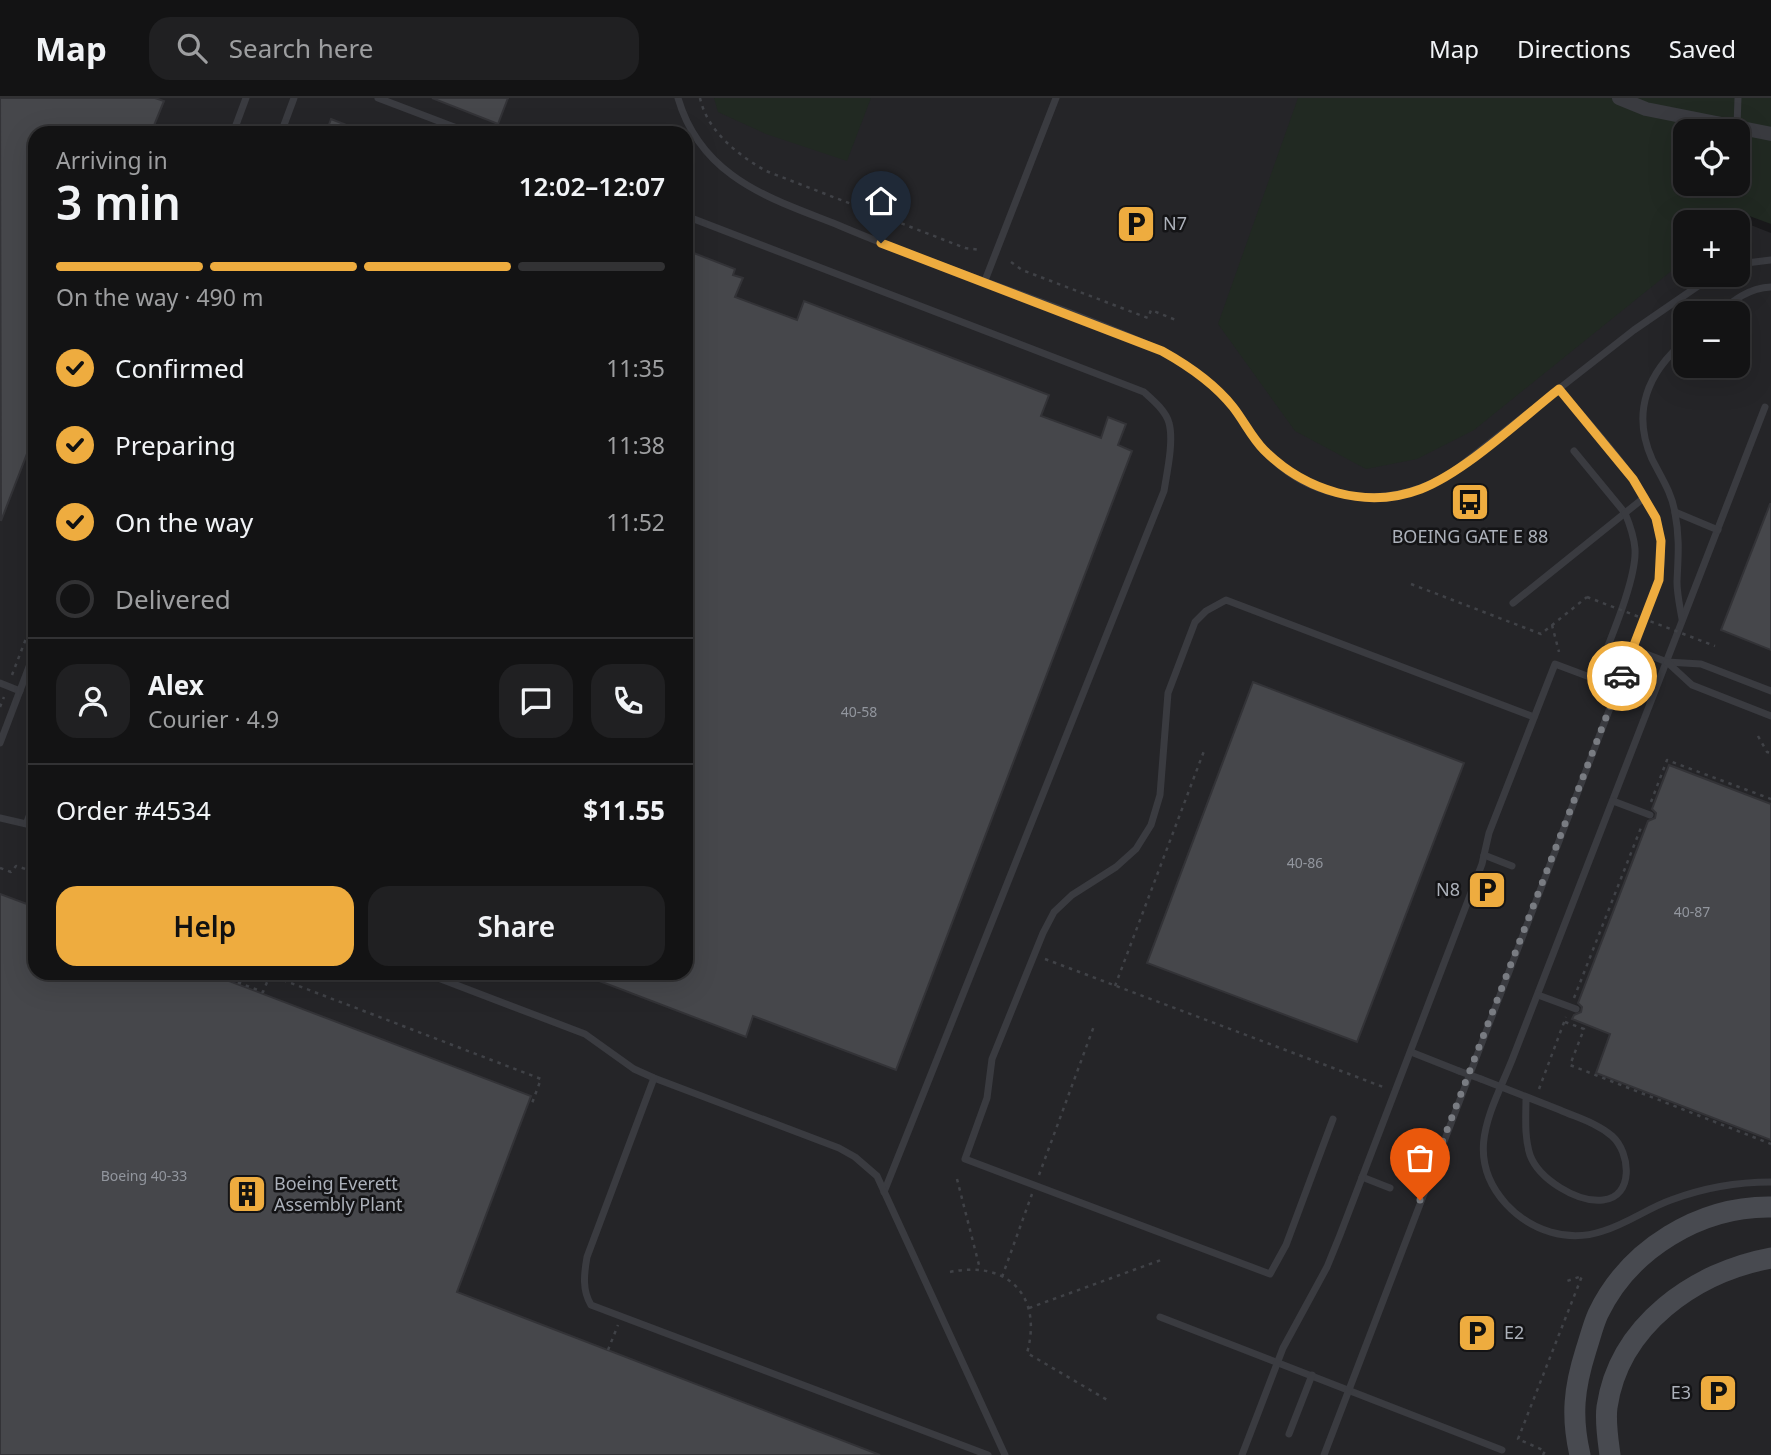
<!DOCTYPE html>
<meta charset="utf-8">
<style>
body{margin:0;font-family:"Noto Sans",sans-serif;background:#202022;color:#f1f3f6;height:100vh;display:flex;flex-direction:column;font-size:26px;white-space:nowrap}
*{box-sizing:border-box;margin:0}
p{font-size:23px;color:#9d9ea0}
.icon{flex:none;width:38px;height:38px;fill:none;stroke:currentColor;stroke-width:2;stroke-linecap:round;stroke-linejoin:round}
.map{position:relative;flex:1;overflow:hidden}
.side{position:absolute;left:28px;top:28px;width:665px;height:854px;display:flex;flex-direction:column;background:#131314;border-radius:21px;box-shadow:0 7px 28px #0002,0 0 0 2px #323234}
.side>*{flex:none}
.fabs{position:absolute;left:1673px;top:21px;display:grid;gap:14px}
.fabs a{display:grid;place-items:center;width:77px;height:77px;border-radius:14px;background:#131314;box-shadow:0 7px 28px #0002,0 0 0 2px #323234;font-size:35px}
.pin{position:absolute;display:grid;place-items:center;width:60px;height:60px;color:#fff;margin:-72px -30px;border-radius:50% 50% 50% 0;rotate:-45deg;box-shadow:0 0 7px #0007}
.pin .icon{rotate:45deg}
.courier{position:absolute;display:grid;place-items:center;width:70px;height:70px;margin:-35px;border:5px solid #eeac3f;border-radius:50%;background:#fff;color:#222;box-shadow:0 2px 9px #0007}
.headline em{font-style:normal;font-weight:600}
.headline div{display:flex;flex-direction:column-reverse}
.headline{display:flex;align-items:center;justify-content:space-between;height:119px;padding:0 28px}
h1{font-size:46px;font-weight:600;line-height:52px}
.bar{display:grid;grid-template-columns:repeat(4,1fr);gap:10px 7px;align-content:center;height:84px;padding:0 28px}
.bar i{height:9px;border-radius:5px;background:#323234}
.bar .selected{background:#eeac3f}
.bar p{grid-column:span 4}
.line{display:flex;align-items:center;gap:18px;padding:0 28px;border-top:2px solid #323234}
.line div{flex:1}
.round{display:grid;place-items:center;flex:none;width:74px;height:74px;border-radius:21px;background:#202022}
ol{padding:0 28px;list-style:none}
li{display:flex;align-items:center;gap:21px;height:77px}
li p{margin-inline-start:auto}
li .icon{padding:7px;border-radius:50%;background:#eeac3f;color:#111;stroke-width:4}
li:last-child{color:#9d9ea0}
li i{width:38px;height:38px;border:4px solid #323234;border-radius:50%}
.button{display:flex;gap:14px;margin-top:auto;padding:14px 28px}
.button a{flex:1;height:80px;border-radius:21px;background:#eeac3f;color:#111;font-size:28px;font-weight:600;line-height:80px;text-align:center}
.button a+a{background:#202022;color:#f1f3f6}
header{display:flex;align-items:center;gap:42px;box-sizing:border-box;height:98px;padding:0 35px;background:#131314;border-bottom:2px solid #323234}
header strong{font-size:33px}
nav{display:flex;gap:38px;margin-inline-start:auto;font-size:24px}
.search{width:490px;height:63px;background:#202022;display:flex;align-items:center;gap:18px;box-sizing:border-box;padding:0 24px;border-radius:21px;color:#9d9ea0;font-size:26px}
.map>svg:first-child{display:block}
.built{fill:#252528;fill-rule:evenodd}
.green{fill:#212922;fill-rule:evenodd}
.building{fill:#46474b;stroke:#333337;stroke-width:2}
.lines{fill:none;stroke-linecap:round;stroke-linejoin:round}
.path{stroke:#404247;stroke-width:2.5;stroke-dasharray:3.5 5;stroke-linecap:butt}
.lane{stroke:#3a3b40;stroke-width:7}
.street{stroke:#3a3b40;stroke-width:14}
.secondary{stroke:#484a50;stroke-width:21}
.path-bridge{stroke:#404247;stroke-width:2.5;stroke-dasharray:3.5 5;stroke-linecap:butt}
.lane-bridge{stroke:#3a3b40;stroke-width:7}
.done{stroke:#797c82;stroke-width:7;stroke-dasharray:0 12.6}
.route{stroke:#eeac3f;stroke-width:9}
.labels{text-anchor:middle;stroke-width:5;stroke-linejoin:round;paint-order:stroke}
.number-label{font-size:14px;fill:#92969e}
.poi-label{font-size:18px;fill:#acb1ba;stroke:#141416;text-anchor:start}
</style>
<header>
<strong>Map</strong>
<div class="search"><svg class="icon" aria-label="search" viewBox="0 0 24 24"><circle cx="10" cy="10" r="6"/><path d="M15 15l6 6"/></svg>Search here</div>
<nav><a>Map</a><a>Directions</a><a>Saved</a></nav>
</header>
<div class="map">
<svg width="1771" height="1357" viewBox="0 0 1771 1357">
<rect width="100%" height="100%" fill="#19191b"/>
<path class="built" d="M0 0H1428L1771 135V1357H0ZM35 35H686V875H35ZM1685 124H1738V177H1685ZM1685 215H1738V268H1685Z"/>
<g class="green">
<polygon points="714,0 871,0 847,63 766,36 718,14"/>
<path d="M1298 0H1771V126L1744 116 1733 124H1685V162L1474 332 1417 361 1366 371 1295 333 1218 226ZM1685 33H1738V86H1685Z"/>
</g>
<g class="building">
<polygon points="0,0 155,0 164,3 151,35 35,35 35,335 1,423"/>
<polygon points="432,0 508,0 498,26"/>
<polygon points="331,21 364,34 364,35 326,35"/>
<polygon points="686,152 735,171 733,177 743,180 735,199 797,222 804,203 1049,297 1041,318 1101,340 1108,319 1126,326 1118,347 1132,353 896,972 753,918 746,939 581,876 686,875"/>
<polygon points="1770,406 1771,406 1771,552 1721,532"/>
<polygon points="1253,584 1464,665 1357,944 1147,865"/>
<polygon points="1669,667 1771,706 1771,1042 1596,975 1610,936 1572,921 1574,917 1581,914 1582,909 1578,905 1648,723 1655,720 1656,715 1652,711"/>
<polygon points="0,796 35,809 35,875 208,875 531,998 457,1194 880,1357 0,1357"/>
</g>
<g class="lines">
<g class="path">
<path d="M700 0C707 33 738 57 766 73L965 150 980 152"/>
<polyline points="1011,164 1022,172 1148,220 1151,212 1176,222"/>
<polyline points="1411,486 1541,536 1587,499"/>
<polyline points="1552,527 1559,554"/>
<polyline points="12,577 35,517"/>
<polyline points="0,609 4,599"/>
<polyline points="1758,638 1767,654 1771,655"/>
<polyline points="1651,704 1667,662 1771,701"/>
<polyline points="0,770 11,774 16,768 35,774"/>
<polyline points="1045,861 1386,990"/>
<polyline points="214,875 263,894 270,877 541,981 531,1008"/>
<polyline points="1115,888 1204,653"/>
<polyline points="1574,900 1642,727"/>
<polyline points="1565,924 1584,931 1570,967 1771,1046"/>
<polyline points="1539,991 1566,919"/>
<polyline points="1039,1077 1094,928"/>
<polyline points="957,1081 980,1171"/>
<path d="M950 1174C1008 1162 1043 1198 1027 1255L1109 1303"/>
<polyline points="1002,1179 1032,1096"/>
<polyline points="1029,1210 1161,1162"/>
<polyline points="608,1252 618,1227"/>
<polyline points="1543,1357 1545,1353 1518,1341 1582,1178 1567,1183"/>
</g>
<g class="lane">
<polyline points="378,0 470,35"/>
<path d="M678 0C687 31 706 58 732 77 763 100 803 113 838 127 945 173 1057 205 1162 253 1189 268 1214 285 1233 309 1243 322 1250 336 1261 349 1310 407 1387 412 1450 376L1634 232 1714 177"/>
<polyline points="1737,28 1738,0"/>
<polyline points="233,35 246,0"/>
<polyline points="281,35 294,0"/>
<path d="M686 118 1144 294C1153 302 1166 313 1169 325 1174 343 1167 374 1164 393L884 1094"/>
<polyline points="1738,166 1771,162"/>
<polyline points="984,185 1056,0"/>
<path d="M1718 215C1734 202 1749 190 1771 189"/>
<path d="M1765 309 1512 962C1492 1012 1462 1057 1506 1106 1531 1133 1568 1145 1603 1133 1627 1126 1648 1110 1671 1102 1703 1090 1737 1084 1771 1084"/>
<polyline points="1675,414 1718,432"/>
<polyline points="1513,505 1625,415 1574,353"/>
<path d="M1682 521C1680 509 1677 496 1677 484 1678 459 1680 441 1675 415 1672 395 1661 379 1652 361 1631 314 1648 274 1685 243"/>
<polyline points="1633,551 1667,564 1701,566 1771,593"/>
<polyline points="1667,564 1692,587 1771,618"/>
<polyline points="0,585 20,593"/>
<polyline points="0,645 35,553"/>
<polyline points="1613,703 1650,717"/>
<polyline points="0,720 35,728"/>
<polyline points="27,724 35,702"/>
<polyline points="1484,757 1512,768"/>
<polyline points="425,875 585,936 634,971 654,980 839,1050 855,1059 877,1078 1005,1357"/>
<polyline points="1538,897 1576,911"/>
<polyline points="1411,954 1459,973"/>
<path d="M654 980 587 1159C584 1176 582 1192 591 1207L988 1357"/>
<path d="M1481 981C1507 991 1534 1002 1560 1012 1578 1020 1597 1025 1612 1038 1631 1055 1634 1099 1603 1102 1577 1105 1539 1081 1530 1057 1524 1038 1526 1018 1526 999"/>
<polyline points="1333,1021 1286,1147 1270,1176 965,1061 987,1000 992,961 1043,835 1054,814 1072,797 1116,769 1136,751 1151,727 1160,697 1168,595 1195,524 1206,513 1226,502 1534,619"/>
<polyline points="1362,1079 1390,1090"/>
<polyline points="1160,1219 1502,1352"/>
<polyline points="1289,1336 1312,1277"/>
<path d="M1242 1357 1283 1250 1327 1169 1340 1137 1482 766 1489 735 1555 566 1595 581C1607 549 1637 482 1635 451 1634 438 1630 427 1625 415L1645 399"/>
<path d="M1324 1357 1659 482C1661 469 1663 457 1661 444 1655 393 1592 330 1559 291"/>
</g>
<polyline class="street" points="1619,0 1646,11 1771,36"/>
<g class="secondary">
<path d="M1580 1357C1571 1318 1574 1290 1586 1252 1590 1240 1593 1227 1598 1216 1629 1151 1700 1108 1771 1109"/>
<path d="M1610 1357C1608 1342 1605 1324 1607 1309 1619 1227 1695 1174 1771 1160"/>
</g>
<polyline class="path-bridge" points="1587,499 1715,548"/>
<polyline class="lane-bridge" points="1459,973 1481,981"/>
</g>
<g class="lines">
<polyline class="done" points="1420,1102 1622,578"/>
<path class="route" d="M881 145 1162 253C1189 268 1214 285 1233 309 1244 323 1252 340 1264 352 1305 393 1366 412 1421 391 1465 374 1521 321 1559 291L1633 381 1656 420 1661 443 1659 482 1622 578"/>
</g>
<defs>
<g id="parking-square" transform="scale(2.0125)"><rect x="-9" y="-9" width="18" height="18" rx="4" fill="#eeac3f" stroke="#141416"/><path d="M-3.5-5.5H1a3.5 3.5 0 0 1 0 7H-1V5.5H-3.5ZM-1-3.4V-.6H.8a1.4 1.4 0 0 0 0-2.8Z" fill="#111"/></g>
<g id="bus-square" transform="scale(2.0125)"><rect x="-9" y="-9" width="18" height="18" rx="4" fill="#eeac3f" stroke="#141416"/><path d="M-5-6H5V4H4V6H2V4H-2V6H-4V4H-5ZM-3.5-4V0h7V-4ZM-3.5 1.2v1.5H-2V1.2ZM2 1.2v1.5H3.5V1.2Z" fill="#111"/></g>
<g id="building-square" transform="scale(2.0125)"><rect x="-9" y="-9" width="18" height="18" rx="4" fill="#eeac3f" stroke="#141416"/><path d="M-4-6H4V6H1V3H-1V6H-4ZM-2.5-4.3h1.7v1.8h-1.7ZM.8-4.3h1.7v1.8H.8ZM-2.5-1h1.7V.8h-1.7ZM.8-1h1.7V.8H.8Z" fill="#111"/></g>
</defs>
<g fill-rule="evenodd">
<use href="#parking-square" x="1136" y="126"/>
<use href="#bus-square" x="1470" y="404"/>
<use href="#parking-square" x="1487" y="792"/>
<use href="#building-square" x="247" y="1096"/>
<use href="#parking-square" x="1477" y="1235"/>
<use href="#parking-square" x="1718" y="1295"/>
</g>
<g class="labels">
<g class="number-label">
<text x="859" y="619">40-58</text>
<text x="1305" y="770">40-86</text>
<text x="1692" y="819">40-87</text>
<text x="144" y="1083">Boeing 40-33</text>
</g>
<g class="poi-label">
<text x="1163" y="132">N7</text>
<text x="1470" y="445" text-anchor="middle">BOEING GATE E 88</text>
<text x="1460" y="798" text-anchor="end">N8</text>
<text x="274" y="1092">Boeing Everett<tspan x="274" dy="21">Assembly Plant</tspan></text>
<text x="1504" y="1241">E2</text>
<text x="1691" y="1301" text-anchor="end">E3</text>
</g>
</g>
</svg>
<div class="fabs">
<a><svg class="icon" aria-label="locate" viewBox="0 0 24 24"><circle cx="12" cy="12" r="6"/><path d="M12 2v4M12 18v4M2 12h4M18 12h4"/></svg></a>
<a>+</a>
<a>−</a>
</div>
<div class="pin" style="left:1420px;top:1102px;background:#ea580c"><svg class="icon" aria-label="bag" viewBox="0 0 24 24"><path d="M5 8h14l-1 12H6zM9 8a3 3 0 0 1 6 0"/></svg></div>
<div class="pin" style="left:881px;top:145px;background:#1f2937"><svg class="icon" aria-label="home" viewBox="0 0 24 24"><path d="M3 11l9-7 9 7M6 9v11h12V9"/></svg></div>
<div class="courier" style="left:1622px;top:578px"><svg class="icon" aria-label="car" viewBox="0 0 24 24"><path d="M5 17H2v-5l4-1 3-4h7l3 4 3 1v5h-3M9 17h6M6 11h13"/><circle cx="7" cy="17" r="2"/><circle cx="17" cy="17" r="2"/></svg></div>
<section class="side">
<div class="headline"><div><h1>3 min</h1><p>Arriving in</p></div><em>12:02–12:07</em></div>
<div class="bar"><i class="selected"></i><i class="selected"></i><i class="selected"></i><i></i><p>On the way · 490 m</p></div>
<ol>
<li><svg class="icon" aria-label="check" viewBox="0 0 24 24"><path d="M5 12l5 5 9-10"/></svg>Confirmed<p>11:35</p></li>
<li><svg class="icon" aria-label="check" viewBox="0 0 24 24"><path d="M5 12l5 5 9-10"/></svg>Preparing<p>11:38</p></li>
<li><svg class="icon" aria-label="check" viewBox="0 0 24 24"><path d="M5 12l5 5 9-10"/></svg>On the way<p>11:52</p></li>
<li><i></i>Delivered</li>
</ol>
<div class="line" style="height:126px"><a class="round"><svg class="icon" aria-label="person" viewBox="0 0 24 24"><circle cx="12" cy="8" r="4"/><path d="M4 21q1-7 8-7t8 7"/></svg></a><div><b>Alex</b><p>Courier · 4.9</p></div><a class="round"><svg class="icon" aria-label="chat" viewBox="0 0 24 24"><path d="M4 5h16v11H9l-5 4z"/></svg></a><a class="round"><svg class="icon" aria-label="phone" viewBox="0 0 24 24"><path d="M5 4h4l2 5-3 2q2 4 5 5l2-3 5 2v4C11 20 4 13 5 4z"/></svg></a></div>
<div class="line" style="height:91px"><div>Order #4534</div><b>$11.55</b></div>
<div class="button"><a>Help</a><a>Share</a></div>
</section>
</div>
